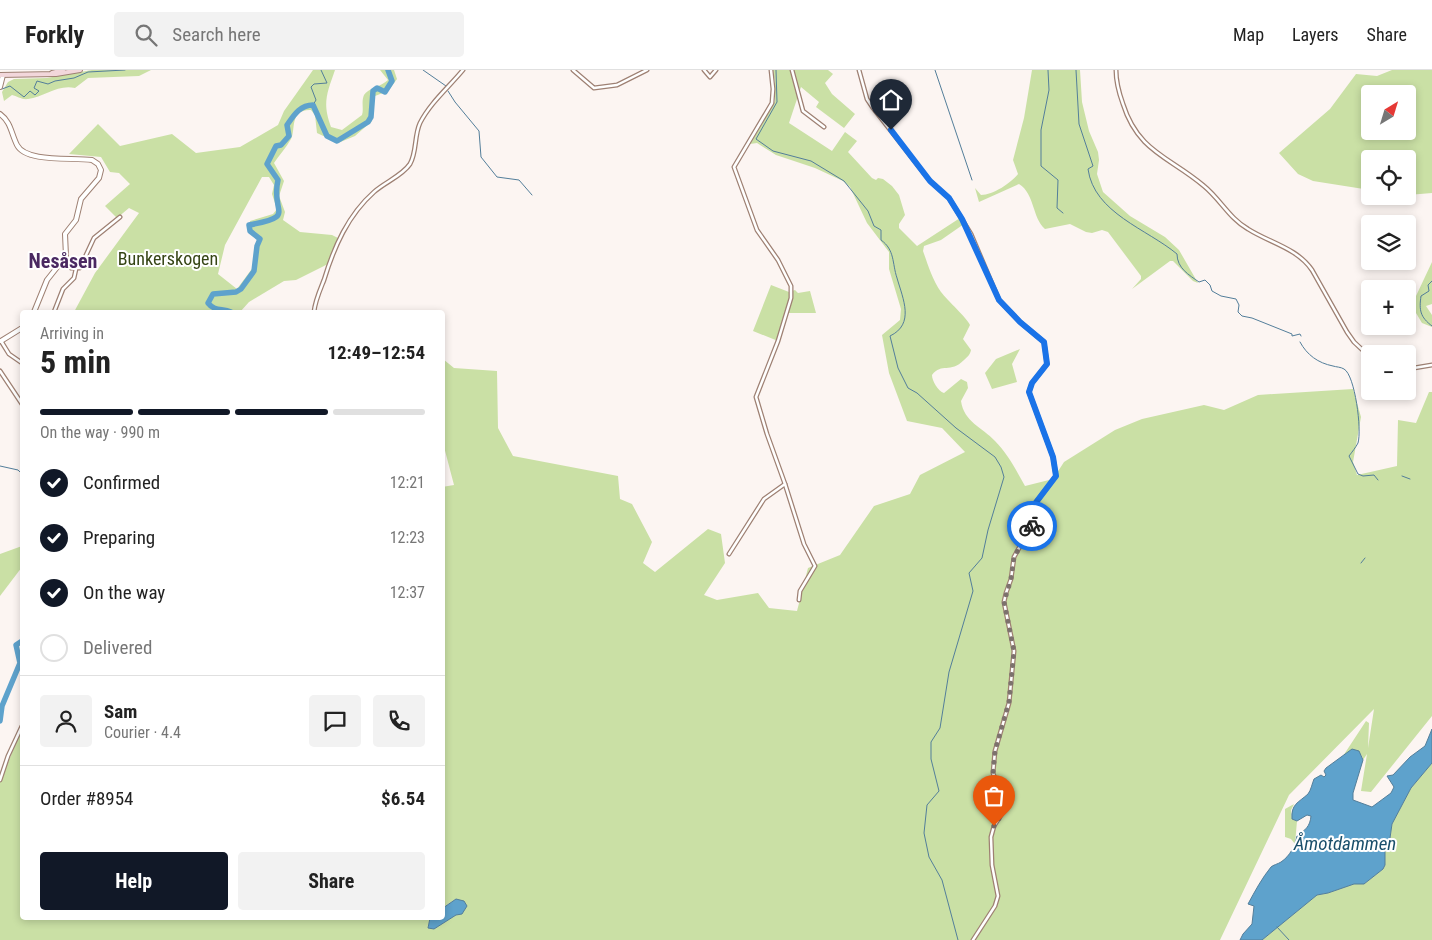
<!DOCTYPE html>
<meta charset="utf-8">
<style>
body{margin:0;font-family:"Roboto Condensed",sans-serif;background:#f2f2f2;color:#222;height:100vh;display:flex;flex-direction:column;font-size:19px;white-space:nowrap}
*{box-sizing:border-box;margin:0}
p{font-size:16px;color:#767676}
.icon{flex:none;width:28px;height:28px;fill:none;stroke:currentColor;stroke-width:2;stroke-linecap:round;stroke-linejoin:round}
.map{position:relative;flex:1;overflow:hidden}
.drawer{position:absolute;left:20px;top:240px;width:425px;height:610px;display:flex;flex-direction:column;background:#fff;border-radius:5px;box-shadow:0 2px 8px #0003}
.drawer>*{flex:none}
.needle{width:32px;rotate:38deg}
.tools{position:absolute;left:1361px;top:15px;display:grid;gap:10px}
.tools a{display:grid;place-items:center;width:55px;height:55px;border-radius:5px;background:#fff;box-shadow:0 2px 8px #0003;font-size:25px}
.pin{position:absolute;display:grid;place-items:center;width:42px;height:42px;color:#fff;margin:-51px -21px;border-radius:50% 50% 50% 0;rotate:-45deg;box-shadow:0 0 5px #0007}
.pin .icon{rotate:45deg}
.courier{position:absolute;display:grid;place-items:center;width:50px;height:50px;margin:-25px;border:4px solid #1a73e8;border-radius:50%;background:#fff;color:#222;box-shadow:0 1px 6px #0007}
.head em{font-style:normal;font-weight:700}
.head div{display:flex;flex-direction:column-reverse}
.head{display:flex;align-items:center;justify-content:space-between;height:85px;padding:0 20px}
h1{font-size:32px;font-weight:700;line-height:38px}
.bar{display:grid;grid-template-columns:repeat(4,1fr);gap:8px 5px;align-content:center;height:60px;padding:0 20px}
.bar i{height:6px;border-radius:4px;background:#e0e0e0}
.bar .active{background:#111827}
.bar p{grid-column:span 4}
.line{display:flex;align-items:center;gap:12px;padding:0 20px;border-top:1px solid #e0e0e0}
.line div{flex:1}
.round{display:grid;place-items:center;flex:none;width:52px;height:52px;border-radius:5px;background:#f2f2f2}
ol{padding:0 20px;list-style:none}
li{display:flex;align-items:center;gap:15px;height:55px}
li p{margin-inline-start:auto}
li .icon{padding:5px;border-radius:50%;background:#111827;color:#fff;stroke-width:4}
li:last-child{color:#767676}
li i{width:28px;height:28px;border:2px solid #e0e0e0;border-radius:50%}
.primary-button{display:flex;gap:10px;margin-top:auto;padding:10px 20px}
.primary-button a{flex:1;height:58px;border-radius:5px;background:#111827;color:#fff;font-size:20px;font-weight:700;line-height:58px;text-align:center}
.primary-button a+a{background:#f2f2f2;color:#222}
header{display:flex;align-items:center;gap:30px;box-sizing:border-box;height:70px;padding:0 25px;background:#fff;border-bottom:1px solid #e0e0e0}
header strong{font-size:24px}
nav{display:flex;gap:28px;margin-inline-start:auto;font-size:18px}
.search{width:350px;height:45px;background:#f2f2f2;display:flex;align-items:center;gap:12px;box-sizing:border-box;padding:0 18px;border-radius:5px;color:#767676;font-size:19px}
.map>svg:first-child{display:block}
.green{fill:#cae0a5;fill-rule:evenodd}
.water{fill:#5ea2cc;stroke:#537e9a}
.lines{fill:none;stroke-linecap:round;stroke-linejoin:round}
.stream{stroke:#537e9a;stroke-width:1}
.river{stroke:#5ea2cc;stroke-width:5.5}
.minor-casing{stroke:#9e8073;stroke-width:5}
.tertiary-casing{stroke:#9e8073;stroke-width:6}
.secondary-casing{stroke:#9e8073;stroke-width:6}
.minor{stroke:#fff;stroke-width:2.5}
.tertiary{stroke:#fff;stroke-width:4}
.secondary{stroke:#f2d7db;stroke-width:4}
.done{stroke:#7d726d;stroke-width:5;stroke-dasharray:0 9}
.route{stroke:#1a73e8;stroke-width:6}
.labels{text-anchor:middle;stroke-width:4;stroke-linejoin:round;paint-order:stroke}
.park-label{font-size:18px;fill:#354414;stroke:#fff}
.water-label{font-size:19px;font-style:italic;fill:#194e6b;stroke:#fff}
.quarter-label{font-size:20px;font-weight:bold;fill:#4a2962;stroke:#fff}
</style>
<header>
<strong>Forkly</strong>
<div class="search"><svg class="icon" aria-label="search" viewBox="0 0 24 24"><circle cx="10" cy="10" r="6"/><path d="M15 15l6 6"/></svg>Search here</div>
<nav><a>Map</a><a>Layers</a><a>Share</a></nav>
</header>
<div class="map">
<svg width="1432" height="870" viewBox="0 0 1432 870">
<rect width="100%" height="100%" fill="#fcf5f2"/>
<g class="green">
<path d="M92 0H151L139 6 88 8 75 18C58 14 44 27 28 29 22 30 17 26 12 25L4 31 2 22 8 12 14 9 47 8Z"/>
<path d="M313 0H335C327 23 322 33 331 57L342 60 362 45C364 39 361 32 364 25 368 18 381 17 388 10L380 0H394L397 9 388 21 375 26 372 31V51L355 66 338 73 317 63 315 45 311 40C289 39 296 60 291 69 286 78 279 85 274 93L284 111 279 126 285 142 283 150 300 162 332 165 338 168 328 194 296 210 284 211 249 232 240 242H74L95 203 139 143 129 138 117 148 105 136 130 114 119 103 110 102 101 87 69 84 98 54 120 76 172 64 196 83 240 77 278 55 284 41ZM262 107H269L274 115 272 124 277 139 273 144 250 151 249 160 261 169 256 179 257 192 237 219 218 204 225 175Z"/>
<path d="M773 0H828L833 4 825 13 832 24 855 44 844 58 816 37 819 32 801 17 789 53 832 81 845 62 857 71 848 82 872 108 876 110 878 108 883 109 892 116 899 125 905 145 899 154V158L917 176 960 148 964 154 941 170 924 176 923 181C928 195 932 209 941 222 947 230 968 249 970 255L963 269 971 280C970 285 968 286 964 290 950 304 942 292 932 305 932 311 938 321 944 323L961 309 967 312 968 318 961 331C964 352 982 357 995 371 1008 384 1016 400 1025 416L1053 409 1064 392 1115 360 1142 349 1204 335 1224 340 1258 325 1353 319 1361 347 1353 392 1357 405 1397 396 1398 350 1416 353 1429 322H1432V646L1371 722 1361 721 1367 684 1363 690 1362 686 1353 679 1343 686 1366 651 1369 653 1368 678 1374 639 1289 725 1220 870H0V712L22 658V848H430L428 858 434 859 456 845V829L442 838V417L454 415 443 373V289L454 298 497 301 498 358 513 386 618 406 620 429 632 434 652 472 643 493 655 502 708 459 721 464 725 493 704 525 717 530 758 523 769 538 797 541 808 498 840 485 874 436 910 424 920 405 965 382 942 358 907 351 889 303 882 265 900 250 901 239 889 199V182L867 153 850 117 843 111 815 98 776 85 757 73 750 74 775 31V13Z"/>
<path d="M1032 0H1080L1082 32 1089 61 1098 82 1099 90 1097 104 1103 122 1130 146 1165 167 1179 180 1198 213 1193 211 1173 191H1170L1132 219 1141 209V206L1108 162 1102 160 1092 163 1086 162 1070 154 1045 159C1032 148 1035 124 1019 114L979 132 975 118 981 125C993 125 1011 113 1018 104L1013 90 1024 48Z"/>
<path d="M1392 0H1432V123L1408 125V89H1370V120L1313 111 1298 104 1279 83 1330 39 1356 4 1377 6ZM1370 24H1408V61H1370Z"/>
<polygon points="1432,192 1432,234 1426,236 1432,245 1432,257 1422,253 1413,238 1416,226"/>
<polygon points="771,215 789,222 795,220 798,223 810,221 816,243 787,243 778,271 753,261"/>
<polygon points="1020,279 1012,294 1017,312 992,319 985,303 996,289"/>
<polygon points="22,476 22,497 0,526 0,484"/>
<polygon points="1432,693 1432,870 1262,870 1317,825 1328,823 1354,814 1364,814 1383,799 1385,795 1385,776 1390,768 1392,754 1411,718"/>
<polygon points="1294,734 1291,740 1292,749 1297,751 1295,774 1291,769 1285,767 1285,739"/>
</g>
<g class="water">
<path d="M1432 659V693L1411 718 1392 754 1390 768 1385 776V795L1383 799 1364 814H1354L1328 823 1317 825 1262 870H1240L1243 864 1252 854 1254 836 1248 834C1255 821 1262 808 1271 797 1273 795 1278 794 1281 792 1290 786 1295 776 1297 766 1305 760 1310 757 1311 746L1307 745 1297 751 1292 749C1291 734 1298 733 1308 724 1311 720 1312 714 1314 709L1321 705 1324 707 1326 705 1324 701 1326 698 1352 679 1359 681 1363 690 1353 723V730L1372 737 1391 723 1394 717 1387 706 1393 705 1410 687 1425 676Z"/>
<polygon points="456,829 464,831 467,836 462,844 456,845 434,859 428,858 430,848 442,848 443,838"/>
</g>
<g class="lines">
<g class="stream">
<polyline points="423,0 446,16"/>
<path d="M776 0 777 32 756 69 773 81 811 91 844 111 868 141 874 156 881 160V170C895 180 892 193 897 208 903 229 915 254 890 266L898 298 908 318 917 323 956 358 995 387 1001 397 1004 407 988 460 982 488 969 503 973 521 949 602 940 658 931 672V689L939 721 927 735 924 763 929 787 942 810 958 870"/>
<polyline points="935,0 972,110"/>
<polyline points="1048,0 1049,20 1041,60 1041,96 1058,110 1057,138 1063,143"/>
<path d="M1076 0 1079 54 1093 96 1088 99C1094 143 1147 159 1177 184 1177 198 1189 205 1199 212L1205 210 1210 215 1212 221 1221 226 1236 229 1239 235 1238 242 1242 246 1252 248 1292 264V266L1300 264 1301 266"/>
<polyline points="2,19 10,16 24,27 30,21 35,25 39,21 34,18 37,11 48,14 55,11 74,8 88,2 125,0"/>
<polyline points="448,21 455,32 479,61 481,87 497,107 519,110 532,125"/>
<polyline points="313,35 316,30 311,17 314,14 327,13 321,0"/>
<path d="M1432 211 1428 215 1429 221 1421 226C1419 240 1420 247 1432 256"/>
<path d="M1300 272C1307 285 1318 293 1333 296 1336 297 1341 297 1344 299 1355 305 1362 360 1358 373 1356 377 1352 382 1349 386L1358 404 1363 406 1374 405 1378 410"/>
<polyline points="0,396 18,400 22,404"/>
<polyline points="1402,406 1410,409"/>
<polyline points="1361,493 1365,488"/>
<polyline points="1277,857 1289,870"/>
</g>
<g class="river">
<path d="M231 242C222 238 215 242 208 233L213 224 236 222 241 219 254 201 257 176 260 169 250 161 249 155C298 146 270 143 278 110L267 94 276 76 281 75 289 66 287 55C294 45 300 35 313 35L327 66 337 71 368 52 371 47 373 21 377 18 385 22 392 11 388 0"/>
<polyline points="0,651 2,636 20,593 16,575 22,571"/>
</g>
<g class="minor-casing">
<g id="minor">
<polyline points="573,0 594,18 617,15 647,0"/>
<polyline points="704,0 710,7 716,0"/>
<polyline points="792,0 803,41 824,57"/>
<polyline points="859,0 867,29 873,38 930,111 949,128 971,164 999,230 1020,252 1044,272 1047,294 1032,313 1029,322 1053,387 1056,406 1034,435 1033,453 1014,487 1011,509 1006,523 1004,532 1014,581 1009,633 995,681 993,703 997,714 1008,729 1007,736 994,756 991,767 992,795 998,826 995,836 973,870"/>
<path d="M1116 0C1116 11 1119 23 1123 34 1138 82 1170 87 1204 116 1220 129 1230 149 1248 159 1270 173 1297 178 1312 200L1347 262 1354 272 1370 287"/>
<polyline points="63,192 71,198 80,198 94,168 120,147"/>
<polyline points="54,242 63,219 74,208 76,199"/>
<path d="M314 242C315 231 320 220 324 210 334 177 348 145 374 122 385 112 402 106 410 94 417 82 414 66 420 53 430 33 449 17 463 0"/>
<polyline points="1,271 9,284 22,293"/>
<polyline points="1408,299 1432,295"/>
<polyline points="0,301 22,334"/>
<polyline points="785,414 804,474 815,496 800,521 799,530"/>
<polyline points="729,484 764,429 785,414 767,364 756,327 778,271 791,228 791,216 778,190 757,160 734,97 772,33 773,19 771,0"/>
<polyline points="0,710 8,686 22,656"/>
</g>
</g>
<g class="tertiary-casing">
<g id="tertiary">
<polyline points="0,17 3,5"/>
<path d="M0 44C11 52 11 63 17 75 26 93 73 87 92 90L98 94 101 100 99 108 81 129 76 150 65 164 66 186 47 210 34 242"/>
<polyline points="1,271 22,258"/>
</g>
</g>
<g class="secondary-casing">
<g id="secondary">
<polyline points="52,3 63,0"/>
<polyline points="0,5 56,4 80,0"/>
</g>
</g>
<use href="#minor" class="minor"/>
<use href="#tertiary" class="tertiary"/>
<use href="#secondary" class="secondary"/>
</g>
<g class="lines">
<polyline class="done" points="994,756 1007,736 1008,729 997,714 993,703 995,681 1009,632 1014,581 1004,532 1011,509 1014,487 1032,456"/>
<polyline class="route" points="891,60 930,111 949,128 962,149 999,230 1020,252 1044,272 1047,294 1032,313 1029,322 1053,387 1056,406 1034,435 1032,456"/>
</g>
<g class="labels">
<g class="park-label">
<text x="168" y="195">Bunkerskogen</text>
</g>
<g class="water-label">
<text x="1345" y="780">Åmotdammen</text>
</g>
<g class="quarter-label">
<text x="63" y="198">Nesåsen</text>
</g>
</g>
</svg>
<div class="tools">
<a><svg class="needle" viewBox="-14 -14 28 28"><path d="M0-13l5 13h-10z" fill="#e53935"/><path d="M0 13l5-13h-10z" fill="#767676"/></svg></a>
<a><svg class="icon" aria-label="locate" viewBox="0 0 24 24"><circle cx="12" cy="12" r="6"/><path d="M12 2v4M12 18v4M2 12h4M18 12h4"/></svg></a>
<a><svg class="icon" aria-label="layers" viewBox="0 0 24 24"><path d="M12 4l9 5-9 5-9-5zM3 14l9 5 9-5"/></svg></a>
<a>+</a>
<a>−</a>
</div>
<div class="pin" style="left:994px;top:756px;background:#ea580c"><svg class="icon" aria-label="bag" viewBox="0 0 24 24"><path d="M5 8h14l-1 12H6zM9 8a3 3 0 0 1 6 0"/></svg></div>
<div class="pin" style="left:891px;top:60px;background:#1f2937"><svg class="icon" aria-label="home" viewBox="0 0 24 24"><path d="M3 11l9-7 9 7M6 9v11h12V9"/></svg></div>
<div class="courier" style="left:1032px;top:456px"><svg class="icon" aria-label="bike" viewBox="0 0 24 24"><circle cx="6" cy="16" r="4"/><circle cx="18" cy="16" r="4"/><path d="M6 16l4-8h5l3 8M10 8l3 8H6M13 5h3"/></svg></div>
<section class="drawer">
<div class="head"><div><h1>5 min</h1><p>Arriving in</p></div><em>12:49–12:54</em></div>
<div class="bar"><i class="active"></i><i class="active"></i><i class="active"></i><i></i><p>On the way · 990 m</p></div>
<ol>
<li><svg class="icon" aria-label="check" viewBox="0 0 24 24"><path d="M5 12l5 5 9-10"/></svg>Confirmed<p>12:21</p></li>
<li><svg class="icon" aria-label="check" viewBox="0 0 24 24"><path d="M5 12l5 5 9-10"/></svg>Preparing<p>12:23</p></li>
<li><svg class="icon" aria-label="check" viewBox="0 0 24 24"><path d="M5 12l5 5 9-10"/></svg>On the way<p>12:37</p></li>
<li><i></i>Delivered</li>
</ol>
<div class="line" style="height:90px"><a class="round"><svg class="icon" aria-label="person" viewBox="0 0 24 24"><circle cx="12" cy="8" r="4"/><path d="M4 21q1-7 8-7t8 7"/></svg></a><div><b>Sam</b><p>Courier · 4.4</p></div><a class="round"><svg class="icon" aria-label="chat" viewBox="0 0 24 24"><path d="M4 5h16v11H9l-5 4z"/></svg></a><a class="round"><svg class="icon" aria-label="phone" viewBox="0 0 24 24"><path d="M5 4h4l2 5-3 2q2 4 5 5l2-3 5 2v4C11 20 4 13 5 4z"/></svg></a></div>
<div class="line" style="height:65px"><div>Order #8954</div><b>$6.54</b></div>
<div class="primary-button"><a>Help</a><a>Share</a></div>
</section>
</div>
